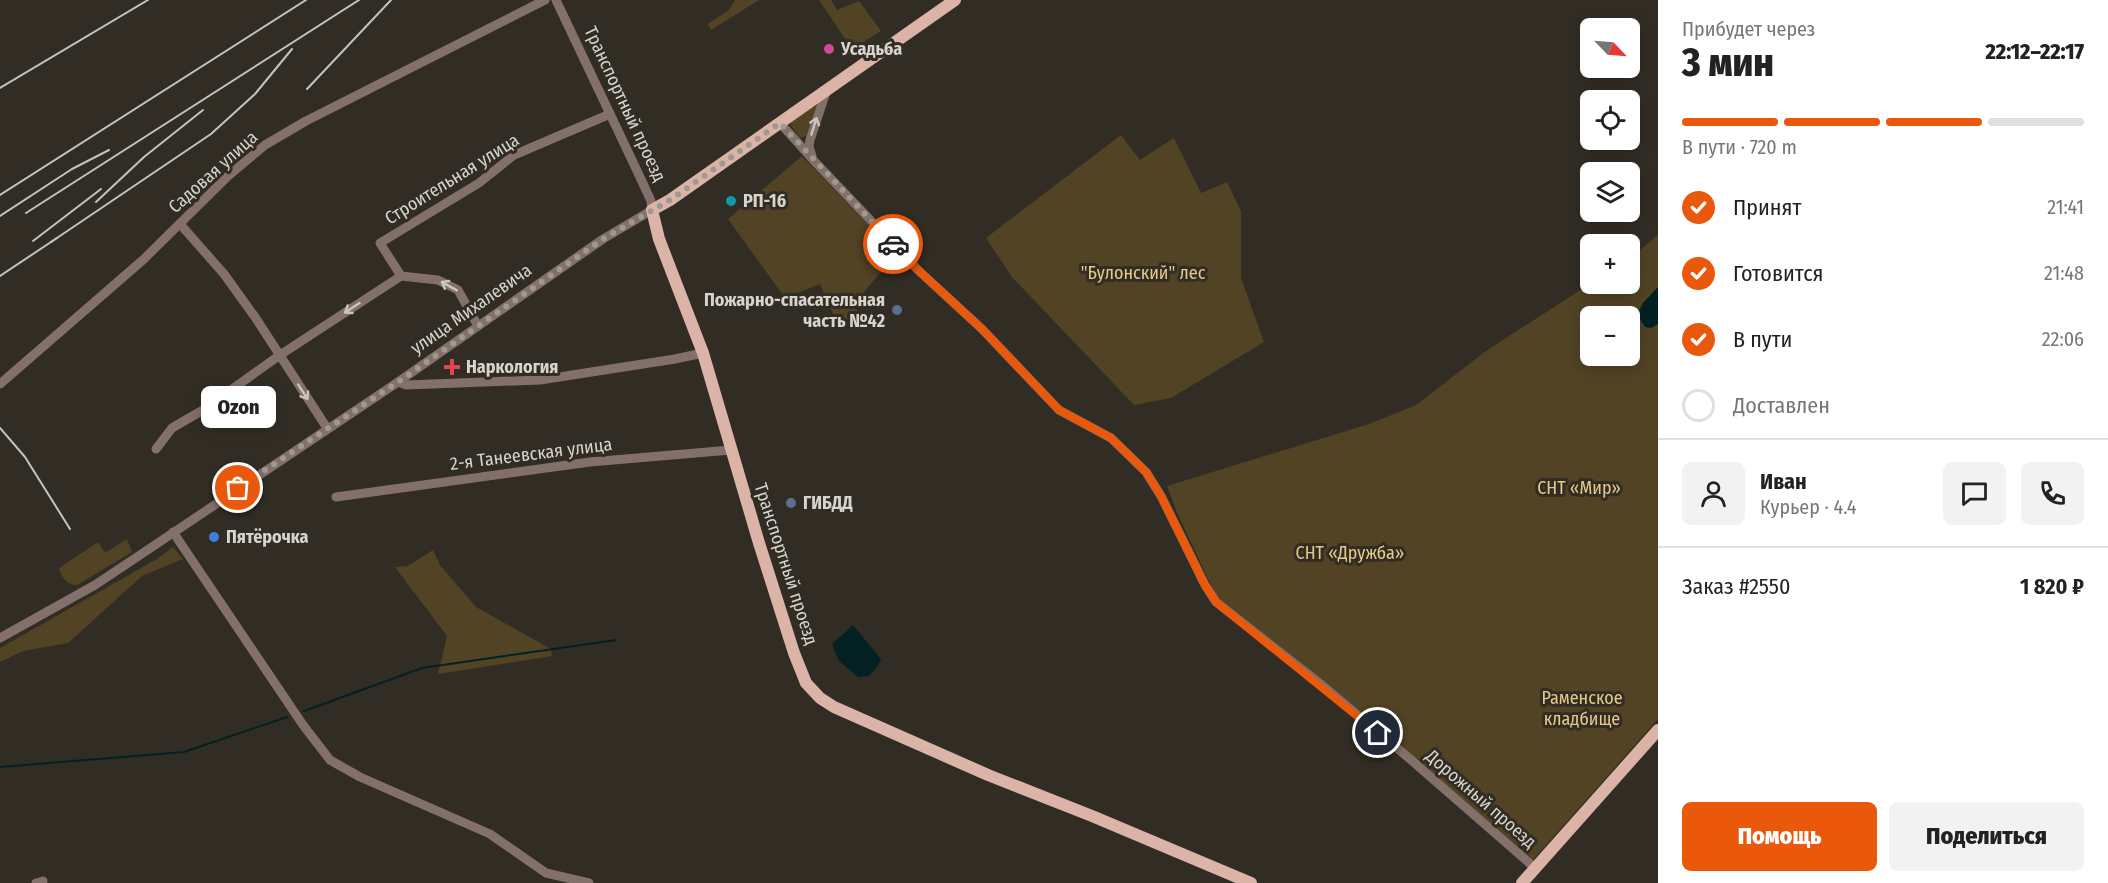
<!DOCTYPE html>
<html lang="ru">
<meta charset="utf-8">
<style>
body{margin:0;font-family:"Fira Sans Condensed",sans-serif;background:#f2f2f2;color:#222;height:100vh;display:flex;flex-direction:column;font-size:22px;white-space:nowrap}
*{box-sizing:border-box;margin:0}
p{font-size:20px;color:#767676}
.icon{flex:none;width:33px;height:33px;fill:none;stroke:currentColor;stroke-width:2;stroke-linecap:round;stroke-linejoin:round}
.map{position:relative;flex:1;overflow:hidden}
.panel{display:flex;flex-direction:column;background:#fff;width:450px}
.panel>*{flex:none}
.needle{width:39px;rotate:115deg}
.buttons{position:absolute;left:1580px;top:18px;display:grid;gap:12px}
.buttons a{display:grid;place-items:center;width:60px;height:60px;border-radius:9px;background:#fff;box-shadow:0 3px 15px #0003;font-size:30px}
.pin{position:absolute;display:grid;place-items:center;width:51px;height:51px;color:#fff;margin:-26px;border:3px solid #fff;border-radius:50%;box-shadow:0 2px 6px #0007}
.courier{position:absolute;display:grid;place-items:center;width:60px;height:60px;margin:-30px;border:4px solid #ea580c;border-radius:50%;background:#fff;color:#222;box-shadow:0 2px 8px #0007}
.bubble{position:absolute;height:42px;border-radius:9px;background:#fff;box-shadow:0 3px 15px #0003;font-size:20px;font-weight:800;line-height:42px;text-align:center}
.summary em{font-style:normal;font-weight:800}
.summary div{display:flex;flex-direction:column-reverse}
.summary{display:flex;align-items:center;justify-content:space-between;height:102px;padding:0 24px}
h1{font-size:39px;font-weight:800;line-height:45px}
.bar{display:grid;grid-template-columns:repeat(4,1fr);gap:9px 6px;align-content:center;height:72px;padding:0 24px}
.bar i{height:8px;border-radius:4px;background:#e0e0e0}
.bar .current{background:#ea580c}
.bar p{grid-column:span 4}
.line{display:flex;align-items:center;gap:15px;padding:0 24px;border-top:2px solid #e0e0e0}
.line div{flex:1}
.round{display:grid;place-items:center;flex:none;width:63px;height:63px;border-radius:9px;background:#f2f2f2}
ol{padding:0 24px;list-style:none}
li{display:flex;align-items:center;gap:18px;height:66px}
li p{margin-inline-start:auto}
li .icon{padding:6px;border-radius:50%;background:#ea580c;color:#fff;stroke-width:4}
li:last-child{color:#767676}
li i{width:33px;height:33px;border:3px solid #e0e0e0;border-radius:50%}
.primary-button{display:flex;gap:12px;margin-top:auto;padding:12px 24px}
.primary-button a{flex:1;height:69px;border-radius:9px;background:#ea580c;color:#fff;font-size:24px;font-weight:800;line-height:69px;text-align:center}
.primary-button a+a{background:#f2f2f2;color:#222}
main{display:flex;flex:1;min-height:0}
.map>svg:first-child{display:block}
.green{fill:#514324;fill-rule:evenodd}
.water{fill:#032123}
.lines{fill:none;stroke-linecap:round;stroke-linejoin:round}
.stream{stroke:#032123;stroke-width:2}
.minor{stroke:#84706b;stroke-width:9}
.major{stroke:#dbb3a7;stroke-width:12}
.rail{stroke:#c6c2bc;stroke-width:2}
.oneway{stroke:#cbc5bf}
.done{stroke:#9d9a92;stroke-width:6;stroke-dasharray:0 10.8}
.route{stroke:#ea580c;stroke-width:8}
.hotel-dot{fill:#d1479c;stroke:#322d24;stroke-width:2}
.culture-dot{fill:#0f9aa8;stroke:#322d24;stroke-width:2}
.service-dot{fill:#5c6f8a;stroke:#322d24;stroke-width:2}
.health-dot{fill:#e0444e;stroke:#322d24;stroke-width:2}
.shop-dot{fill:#3f7fe0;stroke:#322d24;stroke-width:2}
.labels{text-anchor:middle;stroke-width:6;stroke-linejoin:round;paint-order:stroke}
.poi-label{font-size:18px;font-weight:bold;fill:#d7d4ce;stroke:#322d24;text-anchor:start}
.street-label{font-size:18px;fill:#d7d4ce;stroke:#322d24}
.park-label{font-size:18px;fill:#e7c988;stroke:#322d24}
</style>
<main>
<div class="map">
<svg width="1658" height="883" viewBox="0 0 1658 883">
<rect width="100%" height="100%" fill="#322d24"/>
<g class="green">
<polygon points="735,0 759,0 711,30 708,24 729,10"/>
<polygon points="819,0 831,0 837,10 859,1 881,31 852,49"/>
<polygon points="814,105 818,106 807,136 800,138 791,126 791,122"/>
<polygon points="1121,135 1140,160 1174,138 1201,193 1227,182 1241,211 1241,278 1264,342 1171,398 1134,405 1012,277 986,238"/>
<polygon points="802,156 896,254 854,304 862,322 853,331 833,314 820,284 785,298 728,219"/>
<path d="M1658 235V719L1532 861 1217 598 1178 515 1167 486 1369 424 1416 405 1486 351 1588 285 1629 284V259ZM1590 316H1629V356H1590Z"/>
<path d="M127 539 132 552 77 585C67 585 61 577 59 568L98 542 105 553Z"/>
<polygon points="173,547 183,559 142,576 68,643 23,651 0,662 0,648 157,559"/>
<polygon points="433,550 440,565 476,607 551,649 552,656 438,674 447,636 395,567 408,566"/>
</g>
<g class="water">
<polygon points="1658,287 1658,324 1651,328 1645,327 1637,315 1643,303"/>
<polygon points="853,625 881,659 878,666 869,676 858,677 839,661 832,644"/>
</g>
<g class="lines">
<g class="stream">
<polyline points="304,711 422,668 616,640"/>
<polyline points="0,767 184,752 287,717"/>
</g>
<g class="minor">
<polyline points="780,123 816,163 918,270 982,329 1059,410 1111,438 1146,472 1161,496 1205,585 1216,602 1318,682 1410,759 1535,868"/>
<polyline points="812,156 809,147 810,140 827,89"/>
<polyline points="180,224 224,274 255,317 327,428"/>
<polyline points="401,276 380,243 479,183 514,155 610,114"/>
<polyline points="398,382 406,385 540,380 675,359 703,353"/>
<polyline points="0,384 144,259 228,176 265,145 306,121 545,0"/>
<polyline points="156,449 172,428 203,410 280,355 401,276 438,280 458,290 478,326"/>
<polyline points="336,497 590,462 731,450"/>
<polyline points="173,532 303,725 330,760 360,777 490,834 546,873 589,883"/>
<polyline points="0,638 95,585 146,551 398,382 603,239 652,210 651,201 639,175 556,0"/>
<polyline points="36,883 43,881"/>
</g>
<g class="major">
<polyline points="955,0 670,200 652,210 659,239 703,353 759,543 794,653 806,683 820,698 834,707 988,775 1092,816 1251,883"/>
<polyline points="1522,883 1658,730"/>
</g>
<g class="rail">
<polyline points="0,88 148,0"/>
<polyline points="307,89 391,0"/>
<polyline points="0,195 306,0"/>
<polyline points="96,202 144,157 203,110"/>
<polyline points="26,213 359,0"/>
<polyline points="0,216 72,169 109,150"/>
<polyline points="33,241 101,189"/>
<polyline points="51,242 211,134 255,94 292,49"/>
<polyline points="0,276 57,238"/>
<polyline points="0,428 25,457 70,529"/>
</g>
</g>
<defs><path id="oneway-shaft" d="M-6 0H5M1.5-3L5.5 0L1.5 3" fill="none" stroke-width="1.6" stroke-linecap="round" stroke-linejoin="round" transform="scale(1.5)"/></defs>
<g class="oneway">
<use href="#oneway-shaft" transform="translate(814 126) rotate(-73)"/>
<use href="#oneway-shaft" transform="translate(449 286) rotate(-151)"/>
<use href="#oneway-shaft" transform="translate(352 308) rotate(147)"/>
<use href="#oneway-shaft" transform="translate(303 392) rotate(57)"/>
</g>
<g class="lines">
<polyline class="done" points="238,488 398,382 603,239 670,200 780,123 893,244"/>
<polyline class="route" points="893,244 918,270 982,329 1059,410 1111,438 1146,472 1161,496 1205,585 1216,602 1378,733"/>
</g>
<circle class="hotel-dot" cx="829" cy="49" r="6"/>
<circle class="culture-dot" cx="731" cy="201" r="6"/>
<g class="service-dot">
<circle cx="897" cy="310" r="6"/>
<circle cx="791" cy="503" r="6"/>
</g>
<path class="health-dot" d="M449 358h6v6h6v6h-6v6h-6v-6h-6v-6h6z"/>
<circle class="shop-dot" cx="214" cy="537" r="6"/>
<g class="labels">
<g class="poi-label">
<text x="841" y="55">Усадьба</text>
<text x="743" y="207">РП-16</text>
<text x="885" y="306" text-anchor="end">Пожарно-спасательная<tspan x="885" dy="21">часть №42</tspan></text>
<text x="466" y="373">Наркология</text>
<text x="803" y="509">ГИБДД</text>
<text x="226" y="543">Пятёрочка</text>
</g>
<g class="street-label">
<text transform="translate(625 104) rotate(65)" y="6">Транспортный проезд</text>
<text transform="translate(213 172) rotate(-42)" y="6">Садовая улица</text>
<text transform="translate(452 179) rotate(-32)" y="6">Строительная улица</text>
<text transform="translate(471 309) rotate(-35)" y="6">улица Михалевича</text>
<text transform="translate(531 454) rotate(-7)" y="6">2-я Танеевская улица</text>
<text transform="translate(786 564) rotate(72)" y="6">Транспортный проезд</text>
<text transform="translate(1481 799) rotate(41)" y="6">Дорожный проезд</text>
</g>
<g class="park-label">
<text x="1143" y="279">"Булонский" лес</text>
<text x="1579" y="494">СНТ «Мир»</text>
<text x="1350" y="559">СНТ «Дружба»</text>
<text x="1582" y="704">Раменское<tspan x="1582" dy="21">кладбище</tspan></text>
</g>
</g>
</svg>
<div class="buttons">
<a><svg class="needle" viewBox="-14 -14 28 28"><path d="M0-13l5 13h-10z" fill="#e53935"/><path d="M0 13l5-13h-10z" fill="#767676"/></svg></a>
<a><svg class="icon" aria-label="locate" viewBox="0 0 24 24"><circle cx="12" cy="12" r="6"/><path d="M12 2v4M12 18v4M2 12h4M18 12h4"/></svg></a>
<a><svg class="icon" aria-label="layers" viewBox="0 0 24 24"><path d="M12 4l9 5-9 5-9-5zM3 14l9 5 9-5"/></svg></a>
<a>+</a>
<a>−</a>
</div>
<div class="pin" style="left:238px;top:488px;background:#ea580c"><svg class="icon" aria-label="bag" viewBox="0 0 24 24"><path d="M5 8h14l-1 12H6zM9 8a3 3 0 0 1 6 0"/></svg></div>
<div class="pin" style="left:1378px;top:733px;background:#1f2937"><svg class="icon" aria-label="home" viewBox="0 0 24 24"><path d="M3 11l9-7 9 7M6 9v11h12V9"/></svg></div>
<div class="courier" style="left:893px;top:244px"><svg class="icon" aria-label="car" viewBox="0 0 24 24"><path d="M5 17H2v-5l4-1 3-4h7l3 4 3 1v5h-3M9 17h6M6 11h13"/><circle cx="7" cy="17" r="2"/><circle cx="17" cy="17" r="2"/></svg></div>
<div class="bubble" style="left:201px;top:386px;width:75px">Ozon</div>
</div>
<section class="panel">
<div class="summary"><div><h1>3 мин</h1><p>Прибудет через</p></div><em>22:12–22:17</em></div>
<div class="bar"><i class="current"></i><i class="current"></i><i class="current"></i><i></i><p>В пути · 720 m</p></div>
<ol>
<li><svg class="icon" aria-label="check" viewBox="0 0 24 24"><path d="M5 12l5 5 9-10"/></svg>Принят<p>21:41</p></li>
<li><svg class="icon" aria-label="check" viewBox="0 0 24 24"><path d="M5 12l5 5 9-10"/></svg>Готовится<p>21:48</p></li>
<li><svg class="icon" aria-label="check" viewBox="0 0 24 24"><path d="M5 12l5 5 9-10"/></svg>В пути<p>22:06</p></li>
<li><i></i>Доставлен</li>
</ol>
<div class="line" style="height:108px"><a class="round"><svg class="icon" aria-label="person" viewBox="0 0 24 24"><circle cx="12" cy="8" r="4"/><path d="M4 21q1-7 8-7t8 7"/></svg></a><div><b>Иван</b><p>Курьер · 4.4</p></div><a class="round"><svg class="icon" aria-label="chat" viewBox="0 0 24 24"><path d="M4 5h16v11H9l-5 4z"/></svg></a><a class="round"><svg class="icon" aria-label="phone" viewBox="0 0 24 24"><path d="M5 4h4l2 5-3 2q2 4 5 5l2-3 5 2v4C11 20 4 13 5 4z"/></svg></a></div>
<div class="line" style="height:78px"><div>Заказ #2550</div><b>1 820 ₽</b></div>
<div class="primary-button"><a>Помощь</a><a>Поделиться</a></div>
</section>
</main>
